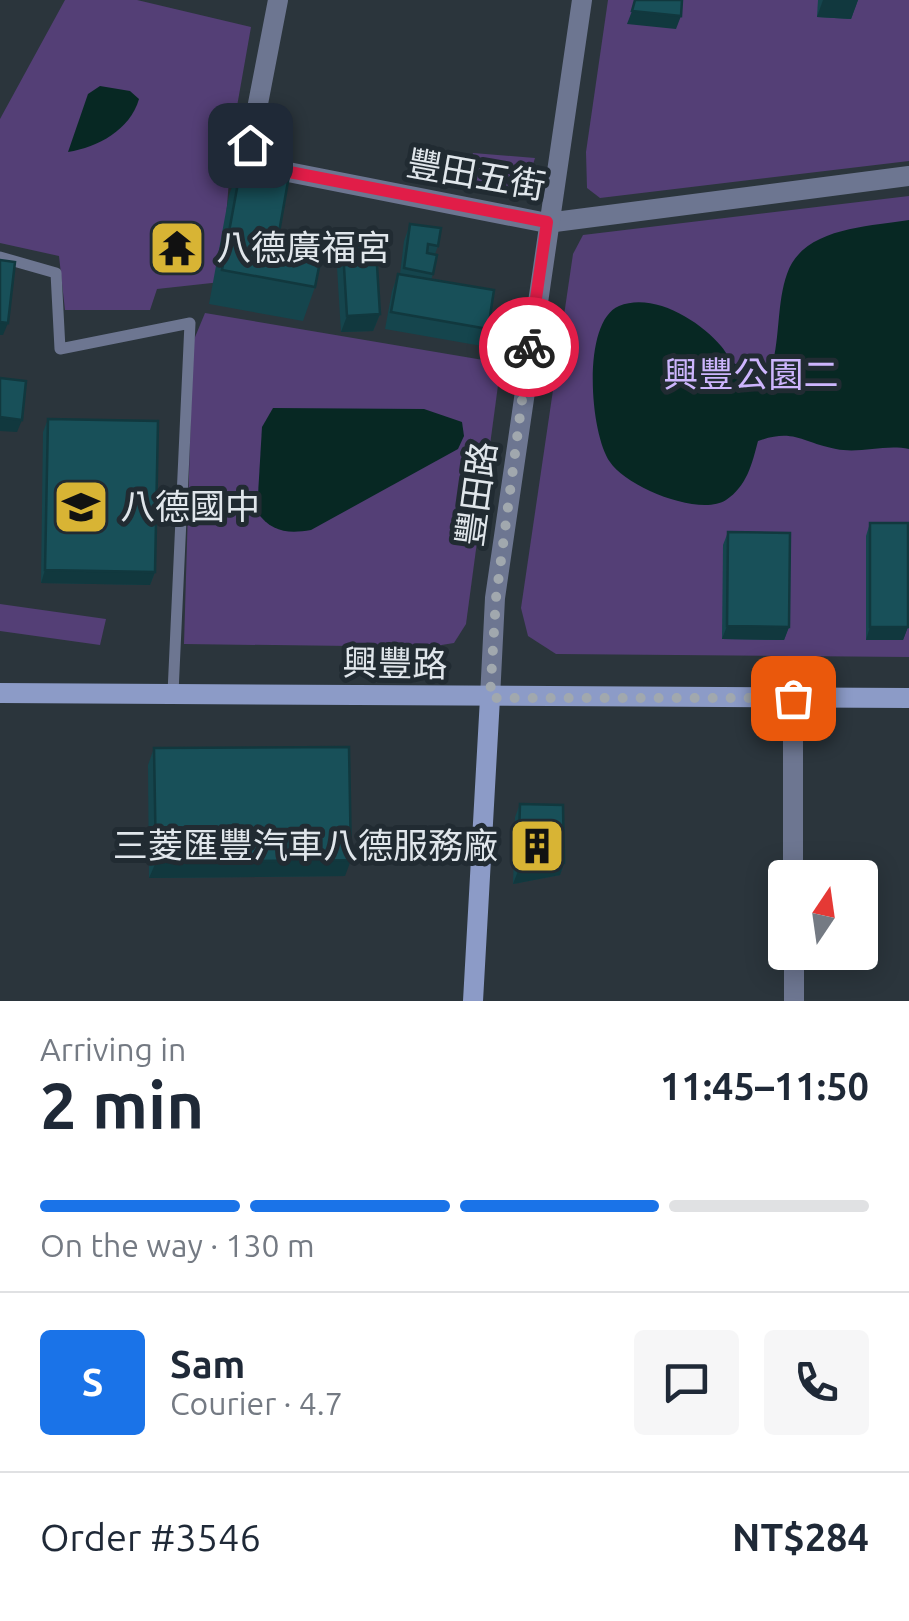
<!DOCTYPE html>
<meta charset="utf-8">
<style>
body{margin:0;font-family:Ubuntu,"Noto Sans TC",sans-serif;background:#f6f6f7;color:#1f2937;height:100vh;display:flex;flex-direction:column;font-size:38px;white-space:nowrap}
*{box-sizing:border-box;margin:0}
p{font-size:32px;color:#747a83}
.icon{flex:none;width:55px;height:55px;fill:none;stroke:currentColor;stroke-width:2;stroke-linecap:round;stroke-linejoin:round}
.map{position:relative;height:1001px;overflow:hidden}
.side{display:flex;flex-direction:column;background:#fff;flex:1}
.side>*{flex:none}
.needle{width:65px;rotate:13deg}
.controls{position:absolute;left:768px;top:860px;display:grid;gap:20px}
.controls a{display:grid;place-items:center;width:110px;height:110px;border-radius:10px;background:#fff;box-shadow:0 5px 25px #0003;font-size:50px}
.pin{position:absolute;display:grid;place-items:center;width:85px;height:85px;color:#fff;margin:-42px;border-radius:20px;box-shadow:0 5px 15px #0006}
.courier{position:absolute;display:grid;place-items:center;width:100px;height:100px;margin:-50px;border:8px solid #e11d48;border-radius:50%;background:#fff;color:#222;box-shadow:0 2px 12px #0007}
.headline em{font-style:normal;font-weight:600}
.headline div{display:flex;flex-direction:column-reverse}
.headline{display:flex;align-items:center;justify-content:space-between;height:170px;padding:0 40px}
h1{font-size:65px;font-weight:600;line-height:75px}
.bar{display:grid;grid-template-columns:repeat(4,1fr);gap:15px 10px;align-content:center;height:120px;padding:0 40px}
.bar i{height:12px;border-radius:8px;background:#e0e1e3}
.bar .active{background:#1a73e8}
.bar p{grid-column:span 4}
.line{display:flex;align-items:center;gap:25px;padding:0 40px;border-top:2px solid #e0e1e3}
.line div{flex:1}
.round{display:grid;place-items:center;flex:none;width:105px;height:105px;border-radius:10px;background:#f6f6f7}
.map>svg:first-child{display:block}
.green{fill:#543f76}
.water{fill:#072823}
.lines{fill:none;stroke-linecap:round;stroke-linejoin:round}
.lane{stroke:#6d7691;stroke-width:11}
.street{stroke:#6d7691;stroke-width:20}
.secondary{stroke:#8c9bc7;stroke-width:20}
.wall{fill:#15454d}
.shaded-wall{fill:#11383e}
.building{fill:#185059;stroke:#11383e;stroke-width:2.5}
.done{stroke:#a1a8ae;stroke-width:10;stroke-dasharray:0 18}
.route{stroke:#e11d48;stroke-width:12}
.labels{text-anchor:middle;stroke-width:10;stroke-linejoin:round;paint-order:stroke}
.street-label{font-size:35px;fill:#e0e6eb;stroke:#212b32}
.poi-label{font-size:35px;fill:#e0e6eb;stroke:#212b32;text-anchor:start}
.park-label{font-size:35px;fill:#cdb5fd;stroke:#212b32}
</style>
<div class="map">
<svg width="909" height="1001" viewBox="0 0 909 1001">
<rect width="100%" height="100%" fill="#2b353c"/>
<g class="green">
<polygon points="65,0 137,0 251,27 233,129 221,282 157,289 150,310 65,310 59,256 0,243 0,119"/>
<polygon points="608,0 909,0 909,161 600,198 587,188 586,152"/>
<polygon points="473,153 535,158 524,193 464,191"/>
<polygon points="909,196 909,657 556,654 528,636 521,608 573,254 583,235"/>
<polygon points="205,313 501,363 466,624 454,643 429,647 184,644 193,342"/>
<polygon points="0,604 106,619 100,645 0,631"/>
</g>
<g class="water">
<path d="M100 86 130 91 139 99C130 130 98 147 68 152L88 94Z"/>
<path d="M909 220V449C884 444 860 454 836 449 802 443 795 428 758 441 752 464 747 486 726 500 700 517 626 487 610 462 590 434 581 322 619 306 653 292 699 320 721 346 728 354 730 364 742 367 750 369 763 366 772 366 780 337 777 302 787 274 803 227 868 227 909 220Z"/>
<path d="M273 408 424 409 462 422 464 436 458 449 311 530C288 534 271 532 257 512L262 427Z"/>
</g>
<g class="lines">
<polyline class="lane" points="0,257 56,273 60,349 190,323 173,693"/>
<g class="street">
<polyline points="278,0 250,145 256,159 273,169 547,223 909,176"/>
<polyline points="490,698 495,598 582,0"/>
<polyline points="793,699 793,878"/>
<polyline points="794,952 794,1001"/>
</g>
<g class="secondary">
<polyline points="0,693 909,698"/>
<polyline points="473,1001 490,698"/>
</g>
</g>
<g class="wall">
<polygon points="818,0 858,0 851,19 817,17"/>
<polygon points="242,161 278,238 315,287 303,321 209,304 229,195"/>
<polygon points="410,224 438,246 435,254 433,274 431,280 488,329 482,346 385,329 392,291 398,274 400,274 404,241"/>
<polygon points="342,234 380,314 373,331 341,332 336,251"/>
<polygon points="48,419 155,572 150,585 41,583 43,432"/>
<polygon points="870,523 908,555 909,552 909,624 903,640 866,640 866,536"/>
<polygon points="728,532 789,627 784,640 722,639 723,545"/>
<polygon points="154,748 345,876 149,878 148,765"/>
<polygon points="520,804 564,863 560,875 513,884 515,817"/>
</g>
<g class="shaded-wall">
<polygon points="823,0 858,0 851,19 817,17"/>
<polygon points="632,11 681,16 676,29 627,24"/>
<polygon points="380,314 373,331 341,332 347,316"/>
<polygon points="0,322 8,323 3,335 0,335"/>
<polygon points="0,417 22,420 17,432 0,431"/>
<polygon points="45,570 155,572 150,585 41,583"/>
<polygon points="727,626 789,627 784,640 722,639"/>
<polygon points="870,627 908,627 903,640 866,640"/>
<polygon points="351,860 345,876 149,878 156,862"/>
<polygon points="564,863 560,875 513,884 518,871"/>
</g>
<g class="building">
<polygon points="635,0 682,0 681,16 632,11"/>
<polygon points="242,161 290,170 278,238 323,247 315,287 222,270"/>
<polygon points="410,224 441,228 438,246 428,244 427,253 437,255 433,274 404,268"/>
<polygon points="375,233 380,314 347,316 342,234"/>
<polygon points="0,260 15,262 8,323 0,322"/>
<polygon points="398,274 494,290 488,329 391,312"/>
<polygon points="0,378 26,381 22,420 0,417"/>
<polygon points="48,419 158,421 155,572 45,570"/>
<rect x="870" y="523" width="38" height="104"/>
<polygon points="728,532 790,533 789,627 727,626"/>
<polygon points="349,747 351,860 156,862 154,748"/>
<polygon points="520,804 563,805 564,863 518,871"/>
</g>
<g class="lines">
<polyline class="done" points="529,347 496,598 490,698 793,698"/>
<polyline class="route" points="250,145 256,159 274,169 547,222 529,347"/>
</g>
<defs>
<g id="temple-square" transform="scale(2.875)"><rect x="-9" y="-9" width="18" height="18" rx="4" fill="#d8b434" stroke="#212b32"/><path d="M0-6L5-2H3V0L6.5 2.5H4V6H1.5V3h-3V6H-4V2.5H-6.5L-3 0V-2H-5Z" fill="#111"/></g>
<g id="school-square" transform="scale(2.875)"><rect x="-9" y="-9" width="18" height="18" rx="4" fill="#d8b434" stroke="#212b32"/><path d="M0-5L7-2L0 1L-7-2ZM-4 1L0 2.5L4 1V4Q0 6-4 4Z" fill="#111"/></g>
<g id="building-square" transform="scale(2.875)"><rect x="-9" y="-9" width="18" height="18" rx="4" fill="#d8b434" stroke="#212b32"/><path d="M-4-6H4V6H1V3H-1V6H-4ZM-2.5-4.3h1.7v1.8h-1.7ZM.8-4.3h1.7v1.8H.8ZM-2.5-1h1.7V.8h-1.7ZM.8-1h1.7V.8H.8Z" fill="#111"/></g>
</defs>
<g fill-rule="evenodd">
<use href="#temple-square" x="177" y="248"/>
<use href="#school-square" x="81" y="507"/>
<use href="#building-square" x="537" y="846"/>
</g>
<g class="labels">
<g class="street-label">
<text transform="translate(476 175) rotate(10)" y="12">豐田五街</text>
<text transform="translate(477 494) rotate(-82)" y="12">豐田路</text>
<text transform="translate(395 664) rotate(1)" y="12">興豐路</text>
</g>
<g class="poi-label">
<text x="216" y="260">八德廣福宮</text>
<text x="120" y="519">八德國中</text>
<text x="498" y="858" text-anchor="end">三菱匯豐汽車八德服務廠</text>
</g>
<g class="park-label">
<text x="751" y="387">興豐公園二</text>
</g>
</g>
</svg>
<div class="controls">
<a><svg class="needle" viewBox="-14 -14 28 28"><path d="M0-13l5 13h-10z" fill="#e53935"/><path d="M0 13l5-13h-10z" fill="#747a83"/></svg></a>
</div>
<div class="pin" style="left:793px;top:698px;background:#ea580c"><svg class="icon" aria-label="bag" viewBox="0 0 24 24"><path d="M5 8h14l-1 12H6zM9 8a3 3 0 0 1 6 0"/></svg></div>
<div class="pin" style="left:250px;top:145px;background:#1f2937"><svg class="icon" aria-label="home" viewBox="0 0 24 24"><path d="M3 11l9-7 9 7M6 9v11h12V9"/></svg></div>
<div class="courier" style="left:529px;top:347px"><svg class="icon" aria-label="bike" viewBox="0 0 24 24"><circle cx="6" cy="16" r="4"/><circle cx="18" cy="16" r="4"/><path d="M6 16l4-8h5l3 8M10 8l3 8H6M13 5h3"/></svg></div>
</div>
<section class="side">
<div class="headline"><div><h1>2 min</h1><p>Arriving in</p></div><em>11:45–11:50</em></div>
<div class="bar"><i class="active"></i><i class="active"></i><i class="active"></i><i></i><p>On the way · 130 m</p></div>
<div class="line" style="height:180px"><b class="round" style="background:#1a73e8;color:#fff">S</b><div><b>Sam</b><p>Courier · 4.7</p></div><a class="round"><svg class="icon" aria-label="chat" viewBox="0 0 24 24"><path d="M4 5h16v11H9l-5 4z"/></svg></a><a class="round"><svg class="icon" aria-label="phone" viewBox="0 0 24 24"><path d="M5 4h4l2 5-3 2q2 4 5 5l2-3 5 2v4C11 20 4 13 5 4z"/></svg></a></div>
<div class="line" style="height:130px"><div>Order #3546</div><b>NT$284</b></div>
</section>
